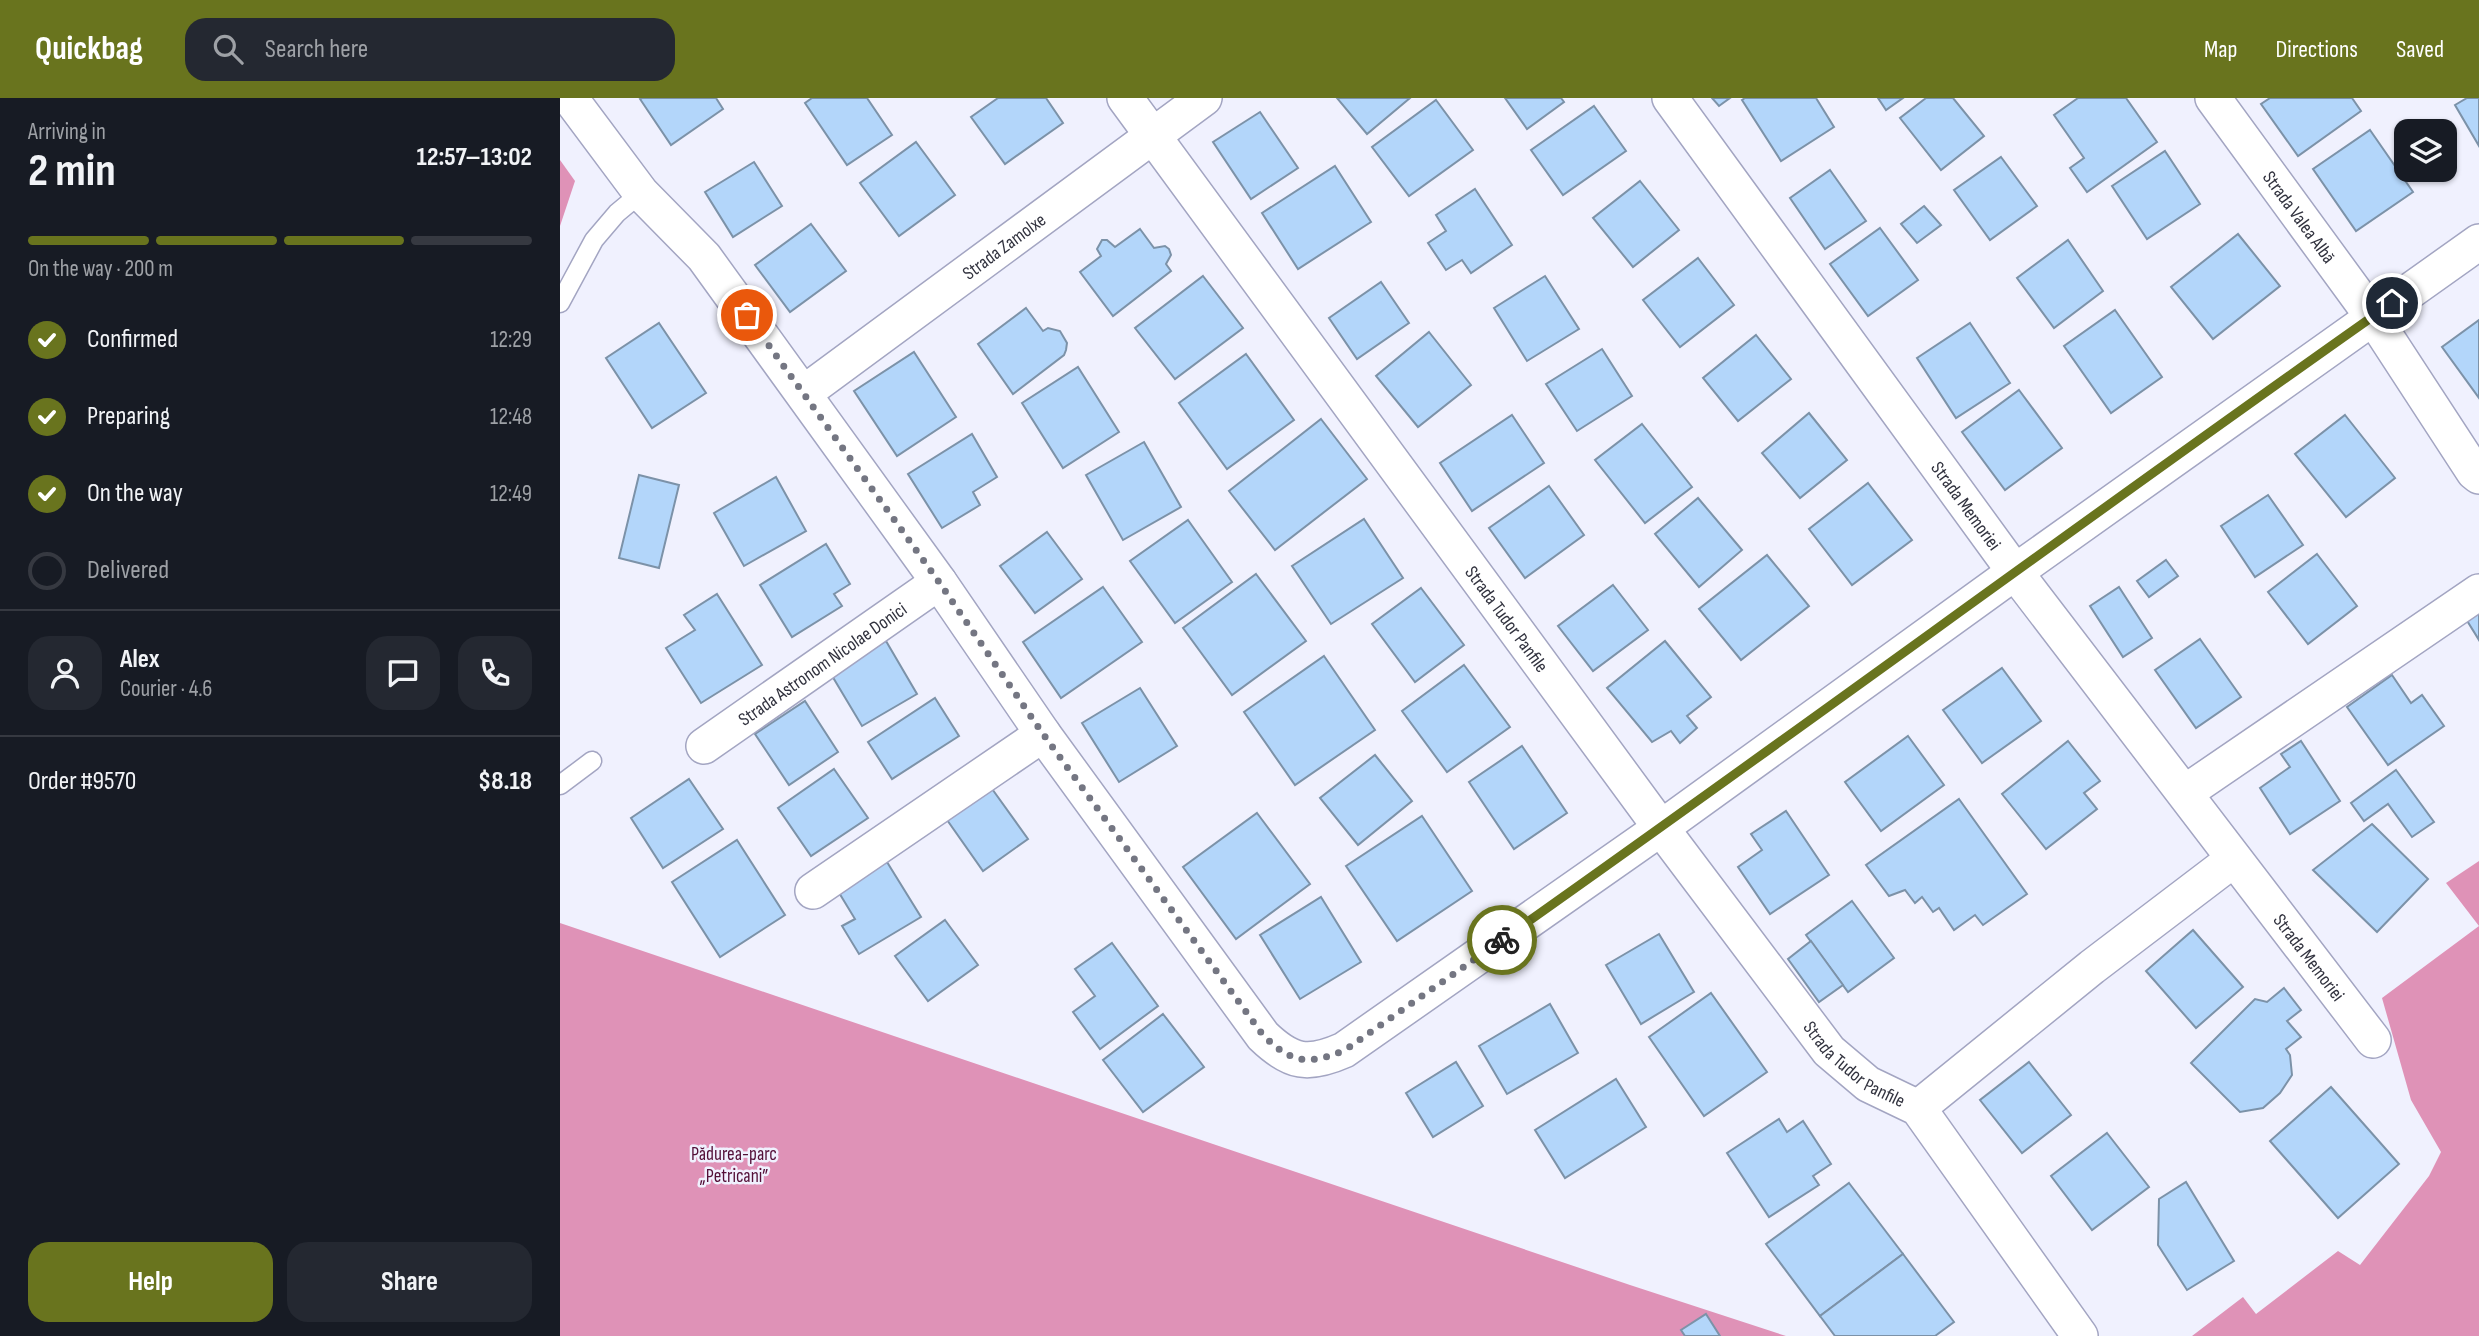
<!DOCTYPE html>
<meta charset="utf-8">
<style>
body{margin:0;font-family:"Sofia Sans Condensed",sans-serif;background:#242831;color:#f1f3f6;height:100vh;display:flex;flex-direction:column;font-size:26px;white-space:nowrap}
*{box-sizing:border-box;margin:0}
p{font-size:23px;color:#9ea1a6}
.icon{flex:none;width:38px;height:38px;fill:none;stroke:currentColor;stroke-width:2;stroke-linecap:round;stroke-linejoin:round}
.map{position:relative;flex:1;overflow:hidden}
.drawer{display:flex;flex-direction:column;background:#171b24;width:560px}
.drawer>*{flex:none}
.fabs{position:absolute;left:1834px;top:21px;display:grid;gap:14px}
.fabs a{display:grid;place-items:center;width:63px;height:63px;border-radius:14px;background:#171b24;box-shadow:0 2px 5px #0004;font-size:35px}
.pin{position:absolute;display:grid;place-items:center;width:60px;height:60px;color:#fff;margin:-30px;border:4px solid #fff;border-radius:50%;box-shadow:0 2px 7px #0007}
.courier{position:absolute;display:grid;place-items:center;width:70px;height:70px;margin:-35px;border:5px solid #69741e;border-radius:50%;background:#fff;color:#222;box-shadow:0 2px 9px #0007}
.headline em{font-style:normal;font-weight:700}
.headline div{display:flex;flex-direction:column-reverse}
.headline{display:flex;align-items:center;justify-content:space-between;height:119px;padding:0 28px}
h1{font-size:46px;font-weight:700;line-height:52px}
.bar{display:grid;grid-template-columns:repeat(4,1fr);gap:10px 7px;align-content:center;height:84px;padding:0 28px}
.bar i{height:9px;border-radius:5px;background:#363941}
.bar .current{background:#69741e}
.bar p{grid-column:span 4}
.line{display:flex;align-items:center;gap:18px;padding:0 28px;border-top:2px solid #363941}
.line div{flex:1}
.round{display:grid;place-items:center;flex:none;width:74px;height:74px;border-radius:21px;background:#242831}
ol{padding:0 28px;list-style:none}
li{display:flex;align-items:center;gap:21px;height:77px}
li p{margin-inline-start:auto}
li .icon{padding:7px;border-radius:50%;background:#69741e;color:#fff;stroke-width:4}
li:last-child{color:#9ea1a6}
li i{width:38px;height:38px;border:4px solid #363941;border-radius:50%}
.cta{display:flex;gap:14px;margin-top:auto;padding:14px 28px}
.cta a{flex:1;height:80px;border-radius:21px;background:#69741e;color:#fff;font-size:28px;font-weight:700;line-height:80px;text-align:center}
.cta a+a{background:#242831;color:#f1f3f6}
header{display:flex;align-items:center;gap:42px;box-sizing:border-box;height:98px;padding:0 35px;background:#69741e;color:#fff}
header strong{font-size:33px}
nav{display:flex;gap:38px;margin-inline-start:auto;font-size:24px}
.search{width:490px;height:63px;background:#242831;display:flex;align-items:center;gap:18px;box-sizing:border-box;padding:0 24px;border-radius:21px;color:#9ea1a6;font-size:26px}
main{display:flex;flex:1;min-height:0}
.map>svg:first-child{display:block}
.forest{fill:#df92b7}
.building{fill:#b3d6fa;stroke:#7c92a8;stroke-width:2}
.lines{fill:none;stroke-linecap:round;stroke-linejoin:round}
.lane-casing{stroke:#a3a5c2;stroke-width:21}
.street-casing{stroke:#a3a5c2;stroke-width:38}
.lane{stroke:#fff;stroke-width:18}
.street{stroke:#fff;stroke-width:35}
.done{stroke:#747682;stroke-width:7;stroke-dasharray:0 12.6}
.route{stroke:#69741e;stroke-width:9}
.labels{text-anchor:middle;stroke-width:5;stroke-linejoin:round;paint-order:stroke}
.street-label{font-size:19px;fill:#32333f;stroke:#f0f1fe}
.park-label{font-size:19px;fill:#530f37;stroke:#f0f1fe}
</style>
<header>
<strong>Quickbag</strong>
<div class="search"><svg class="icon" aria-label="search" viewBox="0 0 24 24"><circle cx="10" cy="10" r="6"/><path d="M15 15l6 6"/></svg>Search here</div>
<nav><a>Map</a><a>Directions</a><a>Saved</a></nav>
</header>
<main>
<section class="drawer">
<div class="headline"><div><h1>2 min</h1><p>Arriving in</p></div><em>12:57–13:02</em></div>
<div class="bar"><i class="current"></i><i class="current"></i><i class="current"></i><i></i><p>On the way · 200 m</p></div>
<ol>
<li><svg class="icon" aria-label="check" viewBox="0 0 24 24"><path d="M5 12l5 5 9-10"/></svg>Confirmed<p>12:29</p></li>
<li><svg class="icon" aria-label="check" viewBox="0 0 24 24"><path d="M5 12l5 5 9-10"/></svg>Preparing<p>12:48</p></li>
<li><svg class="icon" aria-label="check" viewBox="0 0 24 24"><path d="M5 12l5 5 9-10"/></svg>On the way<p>12:49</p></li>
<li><i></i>Delivered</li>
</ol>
<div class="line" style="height:126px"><a class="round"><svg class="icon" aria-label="person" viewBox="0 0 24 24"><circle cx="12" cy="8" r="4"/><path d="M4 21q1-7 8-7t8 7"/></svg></a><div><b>Alex</b><p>Courier · 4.6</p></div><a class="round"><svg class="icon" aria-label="chat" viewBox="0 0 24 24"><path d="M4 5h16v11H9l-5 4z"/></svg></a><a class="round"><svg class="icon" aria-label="phone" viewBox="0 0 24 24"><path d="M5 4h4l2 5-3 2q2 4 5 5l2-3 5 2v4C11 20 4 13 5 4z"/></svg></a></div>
<div class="line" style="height:91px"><div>Order #9570</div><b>$8.18</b></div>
<div class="cta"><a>Help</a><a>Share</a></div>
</section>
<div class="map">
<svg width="1919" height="1238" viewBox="0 0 1919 1238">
<rect width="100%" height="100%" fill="#f0f1fe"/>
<g class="forest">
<polygon points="0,62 15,83 0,128"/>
<polygon points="1919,763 1919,1238 1632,1238 1683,1199 1696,1216 1778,1153 1800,1167 1869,1078 1881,1054 1851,1002 1822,900 1919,828 1886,785"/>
<polygon points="0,825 1070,1187 1226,1238 0,1238"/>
</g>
<g class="building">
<polygon points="82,0 156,0 163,11 111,47 80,1"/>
<polygon points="252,0 307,0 332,37 287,67 245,5"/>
<polygon points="438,0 486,0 503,25 445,66 411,19"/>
<polygon points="777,0 850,0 807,36"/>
<polygon points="945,0 1001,0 1004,4 967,31"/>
<polygon points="1152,0 1170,0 1159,8"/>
<polygon points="1185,0 1256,0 1274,29 1221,63 1182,2"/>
<polygon points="1318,0 1343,0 1326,12"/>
<polygon points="1366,0 1393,0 1424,38 1381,72 1340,20"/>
<polygon points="1518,0 1566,0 1597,44 1527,94 1510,70 1524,60 1494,17"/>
<polygon points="1710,0 1792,0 1801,13 1738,58 1701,6"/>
<polygon points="1907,0 1919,0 1919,48 1895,7"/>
<polygon points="876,2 913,52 849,98 812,49"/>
<polygon points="1034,8 1066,53 1003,97 971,52"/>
<polygon points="700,14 738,70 691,101 653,44"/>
<polygon points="1810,32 1853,94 1796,133 1753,71"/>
<polygon points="356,44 395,97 339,138 300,85"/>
<polygon points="1605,53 1640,106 1587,141 1552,88"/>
<polygon points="1441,59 1477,108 1430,142 1394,92"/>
<polygon points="194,64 222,108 173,139 145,94"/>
<polygon points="775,68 811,124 738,171 702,115"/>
<polygon points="1270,72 1306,123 1265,151 1230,100"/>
<polygon points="1080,83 1119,132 1073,169 1033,120"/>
<polygon points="915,91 952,147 911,175 902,162 886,172 868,145 886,133 876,117"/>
<polygon points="1364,108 1381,127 1357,145 1341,126"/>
<polygon points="251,126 286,173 230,214 195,167"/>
<polygon points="1320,130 1358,182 1308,218 1270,166"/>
<polygon points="580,131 594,150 605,148 609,151 611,157 606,166 611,173 553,218 520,174 541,158 537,151 542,142 547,142 555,149"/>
<polygon points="1678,136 1720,188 1653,241 1611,189"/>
<polygon points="1508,142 1543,193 1494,230 1457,180"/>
<polygon points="1138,160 1174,207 1120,249 1083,202"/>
<polygon points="643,178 683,230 615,281 575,230"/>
<polygon points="985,178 1019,231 967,263 934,210"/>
<polygon points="821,184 849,225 797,261 769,220"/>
<polygon points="466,210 483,233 488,230 500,233 507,245 506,252 504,257 453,296 418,246"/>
<polygon points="1555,212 1602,279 1551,315 1504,248"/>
<polygon points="1919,222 1919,300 1882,249"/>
<polygon points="99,225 146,295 92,330 46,260"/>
<polygon points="1410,225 1450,285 1396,320 1357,260"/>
<polygon points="869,234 911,287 858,329 816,278"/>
<polygon points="1196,237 1231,281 1178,323 1143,280"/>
<polygon points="1042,251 1072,298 1017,333 986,286"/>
<polygon points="354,254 396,319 337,358 294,293"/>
<polygon points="686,256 734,322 667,371 619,305"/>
<polygon points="518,269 559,334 503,370 462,305"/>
<polygon points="1459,292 1502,350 1445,392 1402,334"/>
<polygon points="1249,315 1287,362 1240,400 1202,355"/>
<polygon points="952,317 984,365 912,413 880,365"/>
<polygon points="1785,317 1835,380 1786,419 1735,356"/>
<polygon points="761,321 807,381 715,452 669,393"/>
<polygon points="1082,326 1132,389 1085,425 1035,362"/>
<polygon points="412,336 437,379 413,394 420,407 382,430 348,376"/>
<polygon points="584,344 621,409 563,442 526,377"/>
<polygon points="79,377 119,387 99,470 59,460"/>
<polygon points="216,379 246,433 184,468 154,415"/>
<polygon points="1308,385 1352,442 1292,487 1249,431"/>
<polygon points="989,388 1024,437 965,480 929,430"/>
<polygon points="1708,397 1743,447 1695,479 1661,428"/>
<polygon points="1138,400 1182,452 1139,489 1095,436"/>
<polygon points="804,421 843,480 771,526 732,468"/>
<polygon points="628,422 672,484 615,525 570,463"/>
<polygon points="487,434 522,481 475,515 440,468"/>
<polygon points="266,446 290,486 274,496 282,508 232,539 200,487"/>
<polygon points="1757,456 1797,508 1748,546 1708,494"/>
<polygon points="1207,457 1249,508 1181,562 1139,511"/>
<polygon points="1606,462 1618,478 1589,499 1577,483"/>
<polygon points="696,476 746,543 672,597 623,530"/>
<polygon points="1053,487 1088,532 1033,573 998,528"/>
<polygon points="543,489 582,544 501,600 463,544"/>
<polygon points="1559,489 1592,540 1563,559 1530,508"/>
<polygon points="861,490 904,547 855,584 812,526"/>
<polygon points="157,496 202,567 141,605 106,550 135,532 124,517"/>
<polygon points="1919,512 1919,542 1906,521"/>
<polygon points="1640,541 1681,599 1636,630 1595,572"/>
<polygon points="326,543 357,596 302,628 271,576"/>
<polygon points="1105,543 1151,599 1127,618 1137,630 1120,645 1111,633 1092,644 1047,590"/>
<polygon points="764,558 815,632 735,687 684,614"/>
<polygon points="904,567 950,629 887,674 842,613"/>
<polygon points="1442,570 1481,623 1422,665 1383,612"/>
<polygon points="1832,577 1851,605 1862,597 1884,628 1828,667 1787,609"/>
<polygon points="580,590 617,648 559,684 522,625"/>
<polygon points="375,600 399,638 332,681 308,644"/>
<polygon points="245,603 278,654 229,687 195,636"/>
<polygon points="1348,638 1384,687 1321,733 1285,684"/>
<polygon points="1508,643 1540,683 1524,695 1537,711 1486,751 1442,696"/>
<polygon points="1741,643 1780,703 1730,736 1700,690 1730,669 1721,656"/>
<polygon points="962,648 1007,715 954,751 909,684"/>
<polygon points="815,657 852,703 798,747 760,700"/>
<polygon points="274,671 308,720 251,758 218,710"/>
<polygon points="1836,672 1874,724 1852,739 1828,706 1804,723 1791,705"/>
<polygon points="129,681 163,731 103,770 71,720"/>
<polygon points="430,688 468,741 423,773 385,719"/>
<polygon points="1399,701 1467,796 1423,827 1415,817 1394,832 1379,810 1373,814 1362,799 1355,805 1345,792 1329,798 1306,767"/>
<polygon points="1226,713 1269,777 1210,816 1178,769 1202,752 1191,736"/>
<polygon points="697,715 750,786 676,841 623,769"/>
<polygon points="862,718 912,793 837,843 786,768"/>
<polygon points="1812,726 1868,781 1817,834 1753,772"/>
<polygon points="177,742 225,817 160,859 112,784"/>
<polygon points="327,764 361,819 299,856 282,828 295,821 278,793"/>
<polygon points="761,799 801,864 740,901 700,837"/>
<polygon points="1292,803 1334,860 1288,894 1246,837"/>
<polygon points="385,822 418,867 368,903 335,858"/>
<polygon points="1633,832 1683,889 1636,930 1586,873"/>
<polygon points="1099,836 1134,894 1081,926 1046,867"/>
<polygon points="1251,843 1283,887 1259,904 1228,861"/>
<polygon points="552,845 598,908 540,951 513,914 535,898 515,871"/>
<polygon points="1724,890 1741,912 1727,923 1741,939 1726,951 1730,957 1732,977 1720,995 1703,1010 1680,1014 1631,965 1695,901 1707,904"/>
<polygon points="1151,895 1207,974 1144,1018 1089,939"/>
<polygon points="990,906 1018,955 947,996 919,948"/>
<polygon points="603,916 644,969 583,1014 543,962"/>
<polygon points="896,964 923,1008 873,1039 846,995"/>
<polygon points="1469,964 1511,1017 1462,1055 1420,1002"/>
<polygon points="1056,981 1086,1029 1005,1080 975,1032"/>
<polygon points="1771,989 1839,1066 1778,1120 1710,1043"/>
<polygon points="1219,1021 1227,1034 1243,1023 1271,1066 1253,1078 1259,1087 1209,1119 1167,1055"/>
<polygon points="1547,1035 1589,1089 1532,1132 1491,1078"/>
<polygon points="1626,1084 1674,1163 1627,1192 1598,1147 1599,1101"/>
<polygon points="1289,1085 1343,1156 1260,1218 1206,1146"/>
<polygon points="1343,1156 1394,1224 1375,1238 1275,1238 1260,1218"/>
<polygon points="1146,1216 1160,1238 1125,1238 1121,1232"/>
</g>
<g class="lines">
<g class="lane-casing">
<g id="lane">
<polyline points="0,205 34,142 57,115 81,95"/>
<polyline points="0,687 32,663"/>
</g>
</g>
<g class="street-casing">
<g id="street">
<path d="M10 0 81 95 144 159 379 484 483 636 703 938C731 965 748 968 784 952L1101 730 1455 474 1919 144"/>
<path id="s1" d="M565 0 1101 730 1269 953 1308 986 1358 1010 1520 1238"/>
<path id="s2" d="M1110 0 1455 474 1813 942"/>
<path id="s3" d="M1653 0 1813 219 1914 374 1919 378"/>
<path id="s4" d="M244 295 644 0"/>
<path id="s5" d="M144 648 379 484"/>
<polyline points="1626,694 1919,494"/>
<polyline points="253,793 483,636"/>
<polyline points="1358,1010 1532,869 1674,761"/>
</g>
</g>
<use href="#lane" class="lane"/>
<use href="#street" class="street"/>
</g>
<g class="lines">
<path class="done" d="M187 217 379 484 483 636 703 937C731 965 748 968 785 952L942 842"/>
<path class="route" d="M942 842C1240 632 1533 415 1832 205"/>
</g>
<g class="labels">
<g class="street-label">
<text dy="7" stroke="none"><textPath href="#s3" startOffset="147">Strada Valea Albă</textPath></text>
<text dy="7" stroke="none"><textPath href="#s4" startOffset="248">Strada Zamolxe</textPath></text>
<text dy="7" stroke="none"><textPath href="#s2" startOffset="504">Strada Memoriei</textPath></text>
<text dy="7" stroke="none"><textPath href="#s1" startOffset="646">Strada Tudor Panfile</textPath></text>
<text dy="7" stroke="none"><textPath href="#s5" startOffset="144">Strada Astronom Nicolae Donici</textPath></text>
<text dy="7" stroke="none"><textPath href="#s2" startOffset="1071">Strada Memoriei</textPath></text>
<text dy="7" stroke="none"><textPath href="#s1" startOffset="1213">Strada Tudor Panfile</textPath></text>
</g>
<g class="park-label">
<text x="174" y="1062">Pădurea-parc<tspan x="174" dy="22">„Petricani”</tspan></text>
</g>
</g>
</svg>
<div class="fabs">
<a><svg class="icon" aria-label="layers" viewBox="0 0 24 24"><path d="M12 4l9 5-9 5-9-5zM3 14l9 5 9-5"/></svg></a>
</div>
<div class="pin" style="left:187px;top:217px;background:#ea580c"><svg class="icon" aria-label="bag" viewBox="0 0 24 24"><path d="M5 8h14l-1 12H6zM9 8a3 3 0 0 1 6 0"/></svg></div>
<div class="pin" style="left:1832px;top:205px;background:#1f2937"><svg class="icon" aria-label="home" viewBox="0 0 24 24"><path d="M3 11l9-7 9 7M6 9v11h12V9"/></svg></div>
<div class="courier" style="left:942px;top:842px"><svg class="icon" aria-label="bike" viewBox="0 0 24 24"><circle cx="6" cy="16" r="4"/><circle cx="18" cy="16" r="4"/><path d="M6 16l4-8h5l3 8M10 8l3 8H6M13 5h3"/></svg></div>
</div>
</main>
